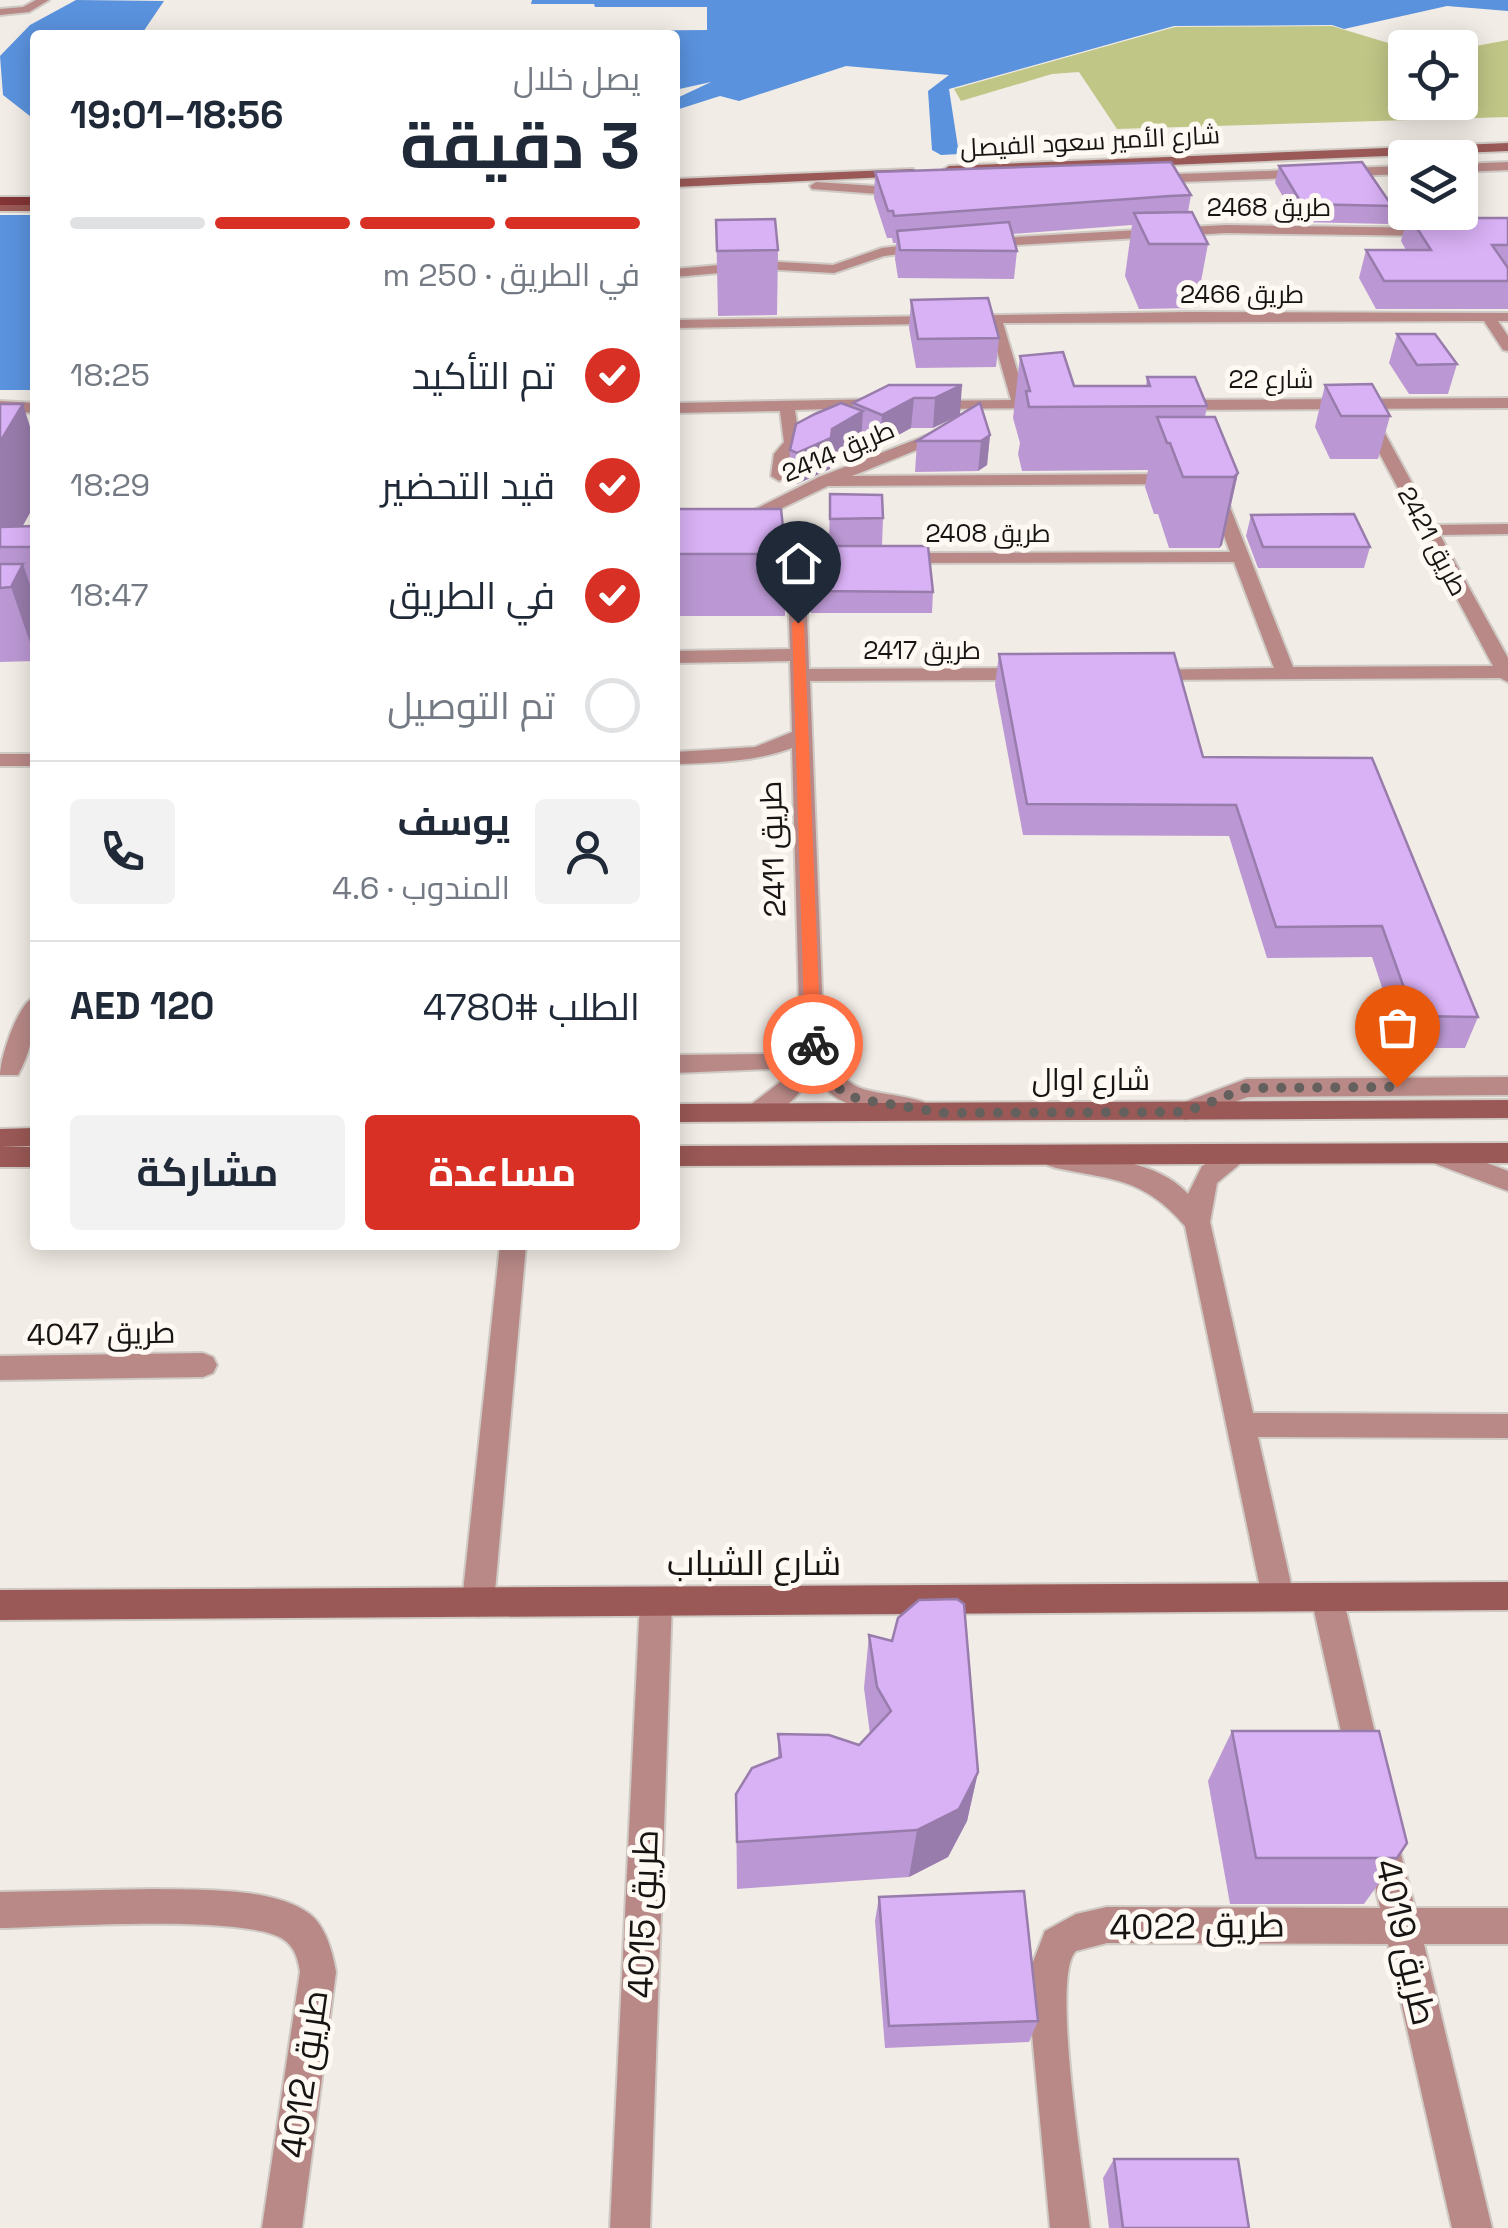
<!DOCTYPE html>
<html lang="ar">
<meta charset="utf-8">
<style>
body{margin:0;font-family:"Space Grotesk",Cairo,sans-serif;background:#f2f2f3;color:#1f2937;direction:rtl;height:100vh;display:flex;flex-direction:column;font-size:38px;white-space:nowrap}
*{box-sizing:border-box;margin:0}
p{font-size:32px;color:#747a83}
.icon{flex:none;width:55px;height:55px;fill:none;stroke:currentColor;stroke-width:2;stroke-linecap:round;stroke-linejoin:round}
.map{position:relative;flex:1;overflow:hidden;direction:ltr}
.sheet{position:absolute;left:30px;top:30px;width:650px;height:1220px;display:flex;flex-direction:column;background:#fff;border-radius:10px;box-shadow:0 5px 25px #0003;direction:rtl}
.sheet>*{flex:none}
.tools{position:absolute;left:1388px;top:30px;display:grid;gap:20px}
.tools a{display:grid;place-items:center;width:90px;height:90px;border-radius:10px;background:#fff;box-shadow:0 5px 25px #0003;font-size:50px}
.pin{position:absolute;display:grid;place-items:center;width:85px;height:85px;color:#fff;margin:-102px -42px;border-radius:50% 50% 50% 0;rotate:-45deg;box-shadow:0 0 10px #0007}
.pin .icon{rotate:45deg}
.courier{position:absolute;display:grid;place-items:center;width:100px;height:100px;margin:-50px;border:8px solid #ff7043;border-radius:50%;background:#fff;color:#222;box-shadow:0 2px 12px #0007}
.overview em{font-style:normal;font-weight:700}
.overview div{display:flex;flex-direction:column-reverse}
.overview{display:flex;align-items:center;justify-content:space-between;height:170px;padding:0 40px}
h1{font-size:65px;font-weight:700;line-height:75px}
.bar{display:grid;grid-template-columns:repeat(4,1fr);gap:15px 10px;align-content:center;height:120px;padding:0 40px}
.bar i{height:12px;border-radius:8px;background:#e0e1e3}
.bar .active{background:#d93025}
.bar p{grid-column:span 4}
.line{display:flex;align-items:center;gap:25px;padding:0 40px;border-top:2px solid #e0e1e3}
.line div{flex:1}
.round{display:grid;place-items:center;flex:none;width:105px;height:105px;border-radius:10px;background:#f2f2f3}
ol{padding:0 40px;list-style:none}
li{display:flex;align-items:center;gap:30px;height:110px}
li p{margin-inline-start:auto}
li .icon{padding:10px;border-radius:50%;background:#d93025;color:#fff;stroke-width:4}
li:last-child{color:#747a83}
li i{width:55px;height:55px;border:5px solid #e0e1e3;border-radius:50%}
.button{display:flex;gap:20px;margin-top:auto;padding:20px 40px}
.button a{flex:1;height:115px;border-radius:10px;background:#d93025;color:#fff;font-size:40px;font-weight:700;line-height:115px;text-align:center}
.button a+a{background:#f2f2f3;color:#1f2937}
.map>svg:first-child{display:block}
.green{fill:#c0c686}
.water{fill:#5a92dd}
.lines{fill:none;stroke-linecap:round;stroke-linejoin:round}
.street-casing{stroke:#cfcac4;stroke-width:4}
.secondary-casing{stroke:#cfcac4;stroke-width:4}
.primary-casing{stroke:#cfcac4;stroke-width:4}
.street{fill:#b88987;fill-rule:evenodd}
.secondary{fill:#9a5956;fill-rule:evenodd}
.primary{fill:#833435;fill-rule:evenodd}
.wall{fill:#bb98d3}
.shaded-wall{fill:#987cac}
.building{fill:#d9b1f5;stroke:#987cac;stroke-width:2.5}
.route{fill:#ff7043}
.done{stroke:#64605d;stroke-width:10;stroke-dasharray:0 18}
.labels{text-anchor:middle;stroke-width:10;stroke-linejoin:round;paint-order:stroke}
.far-street-label{font-size:25px;fill:#171513;stroke:#fff9f3}
.street-label{font-size:30px;fill:#171513;stroke:#fff9f3}
.near-street-label{font-size:35px;fill:#171513;stroke:#fff9f3}
</style>
<div class="map">
<svg width="1508" height="2228" viewBox="0 0 1508 2228">
<rect width="100%" height="100%" fill="#f2ece6"/>
<polygon class="green" points="1332,26 1405,48 1405,102 1460,102 1460,49 1508,40 1508,117 1117,129 1079,72 1052,74 961,101 954,89 1175,27"/>
<g class="water">
<polygon points="76,0 164,1 141,35 35,35 35,120 3,95 0,56 30,25"/>
<polygon points="532,0 1508,0 1508,11 1447,6 1344,29 1332,25 1174,26 949,89 959,154 941,155 932,150 928,91 949,75 846,66 739,101 720,96 676,110 675,99 711,82 675,90 675,35 589,35 589,31 707,30 707,7 595,7 594,4 531,4"/>
<rect x="0" y="215" width="35" height="175"/>
</g>
<g class="lines">
<g class="street-casing">
<g id="street">
<polygon points="36,0 49,0 29,12 0,15 0,9 23,7"/>
<polygon points="1508,162 1508,170 1460,172 1460,164"/>
<polygon points="1405,166 1405,174 1150,183 1144,179 1150,175"/>
<polygon points="816,182 905,188 911,192 905,196 812,189 810,186"/>
<polygon points="1226,225 1435,228 1442,232 1435,236 1226,233 981,247 974,243 981,239"/>
<polygon points="926,243 931,244 931,250 884,256 834,273 763,269 675,277 675,269 763,261 833,265 882,248"/>
<polygon points="1188,312 1508,313 1508,321 1498,321 1508,336 1508,351 1503,350 1484,321 1003,323 1026,400 1054,402 1054,408 928,409 923,407 923,401 1011,400 989,323 675,328 675,320"/>
<polygon points="1508,398 1508,408 1173,410 1165,405 1173,400"/>
<path d="M883 399 888 401V407L795 410 799 437 824 428 832 433C807 452 792 437 787 476L779 481 771 476 774 454 784 442 780 411 675 413V403Z"/>
<polygon points="0,401 35,403 35,413 0,411"/>
<polygon points="1368,412 1376,417 1435,525 1508,524 1508,534 1440,535 1508,658 1508,682 1500,678 1149,680 1139,674 1142,670 1274,668 1234,562 896,563 887,558 896,553 1230,552 1208,492 1216,487 1224,492 1293,667 1493,666 1360,417"/>
<polygon points="948,427 956,432 954,435 852,476 1180,474 1188,479 1180,484 828,486 743,527 728,523 819,477"/>
<path d="M796 553 805 558 809 669 1029 668 1039 674 1029 680 810 681 824 1041C846 1103 872 1086 924 1102L927 1108 924 1114 915 1117C876 1112 834 1111 813 1072 801 1095 772 1128 743 1119L740 1113 784 1079 800 1041 792 748C754 762 715 763 675 764V752L755 747 792 732 790 661 675 663V651L790 649 787 558Z"/>
<rect x="0" y="754" width="35" height="12"/>
<path d="M35 997C35 1027 32 1049 18 1075H0C0 1058 18 1002 35 997Z"/>
<polygon points="763,1054 772,1057 775,1063 772,1069 675,1073 675,1055"/>
<polygon points="1508,1077 1508,1095 1248,1097 1186,1120 1177,1117 1174,1111 1177,1105 1246,1079"/>
<path d="M1239 1144 1248 1147 1252 1154 1217 1183 1210 1222 1253 1413 1508 1414V1438L1258 1437 1294 1597 1289 1607 1278 1611 1267 1607 1262 1597 1185 1226C1144 1178 1113 1180 1056 1168L1047 1165 1043 1158 1047 1151 1056 1148C1098 1158 1158 1160 1188 1194L1202 1166Z"/>
<polygon points="1437,1144 1508,1171 1508,1191 1428,1161 1424,1154 1428,1147"/>
<polygon points="500,1245 526,1245 494,1602 489,1612 478,1617 467,1612 462,1602"/>
<polygon points="203,1353 213,1357 217,1365 213,1373 203,1377 0,1380 0,1356"/>
<polygon points="1327,1583 1338,1587 1343,1597 1382,1763 1377,1775 1365,1780 1353,1775 1348,1763 1311,1597 1316,1587"/>
<polygon points="656,1587 667,1591 672,1601 650,2228 610,2228 640,1601 645,1591"/>
<path d="M1381 1819 1393 1824 1415 1908H1508V1944H1424L1492 2228H1452L1388 1944 1107 1943 1076 1951C1050 1975 1085 2185 1090 2228H1050L1029 2001 1030 1970 1045 1931 1076 1914 1107 1907 1380 1908 1364 1836 1369 1824Z"/>
<path d="M153 1889C196 1890 285 1886 316 1920 328 1934 333 1955 336 1972L302 2228H262L300 1972C298 1959 295 1947 283 1939 244 1914 54 1927 0 1928V1892Z"/>
</g>
</g>
<g class="secondary-casing">
<g id="secondary">
<polygon points="1508,143 1508,151 949,174 943,170 949,166"/>
<polygon points="913,169 915,172 909,176 675,187 675,179"/>
<rect x="0" y="203" width="35" height="8"/>
<polygon points="1508,1100 1508,1118 675,1122 675,1104"/>
<polygon points="35,1128 35,1146 0,1147 0,1129"/>
<polygon points="1508,1143 1508,1163 675,1166 675,1146"/>
<rect x="0" y="1147" width="35" height="20"/>
<polygon points="1508,1582 1508,1610 0,1620 0,1590"/>
</g>
</g>
<g class="primary-casing">
<rect id="primary" x="0" y="197" width="35" height="8"/>
</g>
<use href="#street" class="street"/>
<use href="#secondary" class="secondary"/>
<use href="#primary" class="primary"/>
</g>
<g class="wall">
<polygon points="1279,166 1392,206 1388,224 1298,222 1275,183"/>
<polygon points="875,172 1191,195 1188,212 1208,244 1196,308 1139,309 1125,276 1132,225 1013,234 1017,251 1014,279 898,278 895,259 896,243 893,243 892,238 887,238 874,198"/>
<polygon points="1408,214 1466,218 1508,218 1508,309 1376,309 1359,278 1366,250 1406,250 1401,241"/>
<polygon points="716,220 778,250 777,315 718,316"/>
<polygon points="911,300 999,338 996,367 916,368 909,328"/>
<polygon points="1397,334 1457,364 1448,394 1409,394 1389,363"/>
<polygon points="1020,356 1074,386 1146,386 1147,377 1207,406 1205,417 1238,473 1222,545 1219,548 1169,548 1158,514 1154,514 1145,487 1148,470 1022,471 1018,454 1020,443 1013,418"/>
<polygon points="962,385 933,428 911,428 880,445 862,437 861,441 831,459 830,469 797,484 789,480 790,450 853,407 853,403"/>
<polygon points="1325,385 1390,416 1378,459 1330,459 1315,427"/>
<polygon points="0,404 23,526 35,526 35,592 33,592 35,599 35,661 0,662"/>
<polygon points="990,435 987,465 978,471 915,472 917,441"/>
<polygon points="830,494 883,518 882,546 933,592 932,613 811,613 809,546 829,546"/>
<polygon points="675,509 786,554 785,616 675,616"/>
<polygon points="1251,515 1370,547 1364,568 1258,568 1246,536"/>
<polygon points="999,654 1203,757 1478,1017 1465,1048 1402,1048 1372,957 1267,958 1229,836 1023,835 995,685"/>
<polygon points="869,1635 978,1772 967,1821 948,1857 909,1877 737,1889 736,1794 778,1759 778,1734 859,1745 870,1734 864,1688"/>
<polygon points="1232,1731 1397,1858 1364,1904 1230,1904 1208,1781"/>
<polygon points="879,1897 1038,2021 1029,2042 885,2048 875,1921"/>
<polygon points="1114,2159 1249,2228 1109,2228 1103,2178"/>
</g>
<g class="shaded-wall">
<polygon points="962,385 960,415 933,428 935,398"/>
<polygon points="914,398 911,428 880,445 882,415"/>
<polygon points="23,404 35,443 35,504 11,547 0,547 0,442"/>
<polygon points="863,411 861,441 831,459 830,469 797,484 797,453 832,429"/>
<polygon points="990,435 987,465 978,471 981,441"/>
<polygon points="1238,473 1222,545 1219,548 1234,477"/>
<polygon points="23,564 35,599 35,657 11,587"/>
<polygon points="978,1772 967,1821 948,1857 909,1877 917,1830"/>
</g>
<g class="building">
<polygon points="1171,162 1191,195 1170,196 894,216 893,211 888,211 875,172"/>
<polygon points="1362,162 1392,206 1302,204 1279,166"/>
<polygon points="1192,212 1208,244 1149,244 1134,213"/>
<polygon points="1408,214 1463,215 1466,218 1508,218 1508,245 1492,245 1508,268 1508,281 1384,281 1366,250 1431,250"/>
<polygon points="775,219 778,250 717,251 716,220"/>
<polygon points="1009,222 1017,251 900,250 897,231"/>
<polygon points="988,298 999,338 918,339 911,300"/>
<polygon points="1397,334 1435,334 1457,364 1417,365"/>
<polygon points="1063,352 1074,386 1150,386 1147,377 1195,377 1207,406 1029,407 1026,391 1030,391 1020,356"/>
<polygon points="1372,384 1390,416 1341,416 1325,385"/>
<polygon points="889,385 962,385 935,398 914,398 882,415 853,403"/>
<polygon points="841,403 863,411 832,429 831,438 797,453 790,450 796,424 815,414"/>
<polygon points="980,403 990,435 981,441 917,441"/>
<polygon points="0,404 23,404 0,442"/>
<polygon points="1157,417 1215,417 1238,473 1234,477 1183,477 1170,443 1167,443"/>
<polygon points="830,494 882,495 883,518 830,519"/>
<polygon points="675,509 781,509 786,554 675,554"/>
<polygon points="1354,514 1370,547 1263,547 1251,515"/>
<polygon points="35,526 35,547 0,547 0,527"/>
<polygon points="809,546 928,546 933,592 811,591"/>
<polygon points="0,564 23,564 11,587 0,588"/>
<polygon points="1174,653 1203,757 1372,758 1478,1017 1414,1016 1382,926 1276,927 1236,805 1027,804 999,654"/>
<polygon points="957,1599 964,1604 978,1772 959,1809 917,1830 737,1842 736,1794 752,1768 781,1757 778,1734 829,1735 859,1745 891,1711 877,1687 869,1635 892,1641 898,1618 919,1600"/>
<polygon points="1232,1731 1379,1731 1407,1843 1397,1858 1256,1858"/>
<polygon points="1024,1891 1038,2021 889,2026 879,1897"/>
<polygon points="1114,2159 1238,2159 1249,2228 1123,2228"/>
</g>
<polygon class="route" points="798,619 804,623 821,1044 813,1049 805,1044 792,623"/>
<g class="lines">
<polyline class="done" points="813,1044 822,1072 843,1092 858,1099 944,1113 1186,1112 1246,1088 1397,1087"/>
</g>
<g class="labels">
<g class="far-street-label">
<text transform="translate(1090 141) rotate(-3)" y="9">شارع الأمير سعود الفيصل</text>
<text x="1269" y="216">طريق 2468</text>
<text x="1242" y="303">طريق 2466</text>
<text x="1271" y="388">شارع 22</text>
<text transform="translate(838 451) rotate(-23)" y="9">طريق 2414</text>
<text x="988" y="542">طريق 2408</text>
<text transform="translate(1433 541) rotate(62)" y="9">طريق 2421</text>
<text x="922" y="659">طريق 2417</text>
</g>
<g class="street-label">
<text transform="translate(773 849) rotate(-92)" y="10">طريق 2411</text>
<text x="1091" y="1090">شارع اوال</text>
<text transform="translate(101 1334) rotate(-1)" y="10">طريق 4047</text>
</g>
<g class="near-street-label">
<text x="754" y="1575">شارع الشباب</text>
<text transform="translate(643 1914) rotate(-88)" y="12">طريق 4015</text>
<text transform="translate(1197 1926) rotate(-1)" y="12">طريق 4022</text>
<text transform="translate(1406 1942) rotate(77)" y="12">طريق 4019</text>
<text transform="translate(304 2074) rotate(-82)" y="12">طريق 4012</text>
</g>
</g>
</svg>
<div class="tools">
<a><svg class="icon" aria-label="locate" viewBox="0 0 24 24"><circle cx="12" cy="12" r="6"/><path d="M12 2v4M12 18v4M2 12h4M18 12h4"/></svg></a>
<a><svg class="icon" aria-label="layers" viewBox="0 0 24 24"><path d="M12 4l9 5-9 5-9-5zM3 14l9 5 9-5"/></svg></a>
</div>
<div class="pin" style="left:1397px;top:1087px;background:#ea580c"><svg class="icon" aria-label="bag" viewBox="0 0 24 24"><path d="M5 8h14l-1 12H6zM9 8a3 3 0 0 1 6 0"/></svg></div>
<div class="pin" style="left:798px;top:623px;background:#1f2937"><svg class="icon" aria-label="home" viewBox="0 0 24 24"><path d="M3 11l9-7 9 7M6 9v11h12V9"/></svg></div>
<div class="courier" style="left:813px;top:1044px"><svg class="icon" aria-label="bike" viewBox="0 0 24 24"><circle cx="6" cy="16" r="4"/><circle cx="18" cy="16" r="4"/><path d="M6 16l4-8h5l3 8M10 8l3 8H6M13 5h3"/></svg></div>
<section class="sheet">
<div class="overview"><div><h1>3 دقيقة</h1><p>يصل خلال</p></div><em>18:56–19:01</em></div>
<div class="bar"><i class="active"></i><i class="active"></i><i class="active"></i><i></i><p>في الطريق · 250 m</p></div>
<ol>
<li><svg class="icon" aria-label="check" viewBox="0 0 24 24"><path d="M5 12l5 5 9-10"/></svg>تم التأكيد<p>18:25</p></li>
<li><svg class="icon" aria-label="check" viewBox="0 0 24 24"><path d="M5 12l5 5 9-10"/></svg>قيد التحضير<p>18:29</p></li>
<li><svg class="icon" aria-label="check" viewBox="0 0 24 24"><path d="M5 12l5 5 9-10"/></svg>في الطريق<p>18:47</p></li>
<li><i></i>تم التوصيل</li>
</ol>
<div class="line" style="height:180px"><a class="round"><svg class="icon" aria-label="person" viewBox="0 0 24 24"><circle cx="12" cy="8" r="4"/><path d="M4 21q1-7 8-7t8 7"/></svg></a><div><b>يوسف</b><p>المندوب · 4.6</p></div><a class="round"><svg class="icon" aria-label="phone" viewBox="0 0 24 24"><path d="M5 4h4l2 5-3 2q2 4 5 5l2-3 5 2v4C11 20 4 13 5 4z"/></svg></a></div>
<div class="line" style="height:130px"><div>الطلب #4780</div><b>AED 120</b></div>
<div class="button"><a>مساعدة</a><a>مشاركة</a></div>
</section>
</div>
